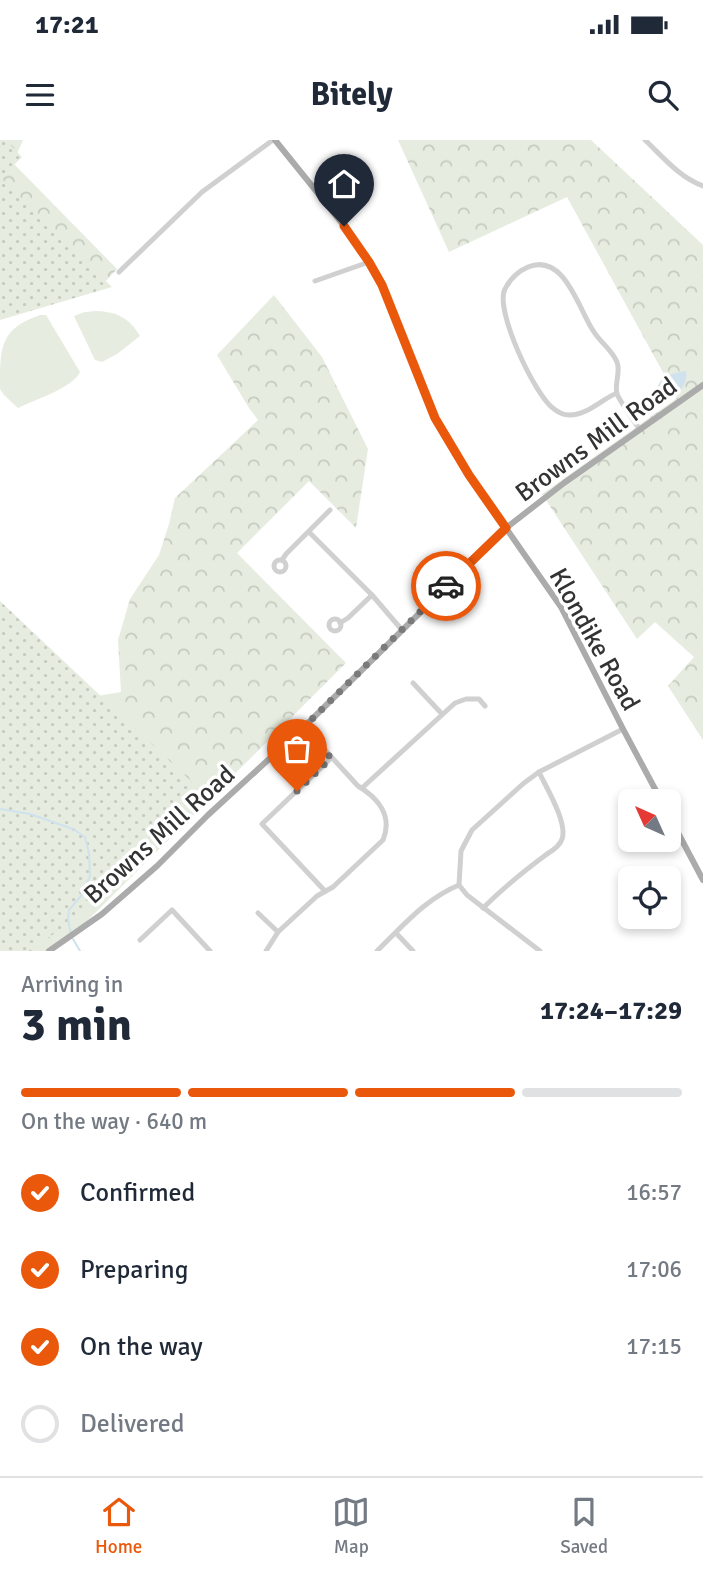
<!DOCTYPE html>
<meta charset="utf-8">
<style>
body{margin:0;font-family:Signika,sans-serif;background:#f2f2f3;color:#1f2937;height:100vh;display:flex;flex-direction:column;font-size:26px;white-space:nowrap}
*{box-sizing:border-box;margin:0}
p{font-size:23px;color:#747a83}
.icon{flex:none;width:38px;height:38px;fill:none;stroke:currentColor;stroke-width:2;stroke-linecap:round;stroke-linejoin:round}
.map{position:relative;height:811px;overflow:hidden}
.panel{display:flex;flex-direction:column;background:#fff;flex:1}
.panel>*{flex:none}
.needle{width:46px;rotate:315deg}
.controls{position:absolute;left:618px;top:649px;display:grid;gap:14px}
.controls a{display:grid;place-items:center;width:63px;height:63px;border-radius:10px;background:#fff;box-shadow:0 4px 10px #0003;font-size:35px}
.pin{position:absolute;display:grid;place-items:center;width:60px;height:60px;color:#fff;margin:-72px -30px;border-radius:50% 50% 50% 0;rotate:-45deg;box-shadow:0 0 7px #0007}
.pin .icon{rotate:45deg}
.courier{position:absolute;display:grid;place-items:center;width:70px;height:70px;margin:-35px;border:5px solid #ea580c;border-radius:50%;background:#fff;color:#222;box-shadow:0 2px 9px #0007}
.overview em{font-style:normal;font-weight:700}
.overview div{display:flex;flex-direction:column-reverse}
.overview{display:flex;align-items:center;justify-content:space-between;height:119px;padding:0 21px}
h1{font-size:46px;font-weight:700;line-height:52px}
.bar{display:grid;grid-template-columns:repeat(4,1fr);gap:10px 7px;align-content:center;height:84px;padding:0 21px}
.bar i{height:9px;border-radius:5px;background:#e0e1e3}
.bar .selected{background:#ea580c}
.bar p{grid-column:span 4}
ol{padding:0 21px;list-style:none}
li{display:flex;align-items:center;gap:21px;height:77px}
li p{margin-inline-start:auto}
li .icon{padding:7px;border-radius:50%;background:#ea580c;color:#fff;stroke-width:4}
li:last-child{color:#747a83}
li i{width:38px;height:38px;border:4px solid #e0e1e3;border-radius:50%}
.status{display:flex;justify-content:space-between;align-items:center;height:49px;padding:0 35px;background:#fff;direction:ltr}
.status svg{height:19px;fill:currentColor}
header{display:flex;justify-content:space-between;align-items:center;height:91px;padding:0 21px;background:#fff;font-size:32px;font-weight:700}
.tab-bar{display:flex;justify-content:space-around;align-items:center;height:98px;border-top:2px solid #e0e1e3;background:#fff;font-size:19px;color:#747a83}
.tab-bar a{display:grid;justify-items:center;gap:4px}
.tab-bar .selected{color:#ea580c}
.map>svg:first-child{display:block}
.forest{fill:url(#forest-crowns)}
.park{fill:url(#park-dots)}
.pitch{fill:#e6ecdf}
.water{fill:#cfe2ee}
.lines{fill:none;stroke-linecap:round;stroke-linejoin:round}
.stream{stroke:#cfe2ee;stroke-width:2}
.minor{stroke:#d0d0d0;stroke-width:5}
.major{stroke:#ababab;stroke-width:6}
.done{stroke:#7a7a7a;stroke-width:7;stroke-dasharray:0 12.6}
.route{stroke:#ea580c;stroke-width:9}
.labels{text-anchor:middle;stroke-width:7;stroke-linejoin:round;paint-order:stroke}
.street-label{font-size:26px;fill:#333;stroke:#fff}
</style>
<div class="status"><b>17:21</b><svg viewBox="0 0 49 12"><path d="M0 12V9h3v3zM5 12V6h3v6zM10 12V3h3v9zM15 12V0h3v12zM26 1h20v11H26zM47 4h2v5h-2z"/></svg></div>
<header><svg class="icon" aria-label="menu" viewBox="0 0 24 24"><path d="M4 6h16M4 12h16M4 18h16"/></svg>Bitely<svg class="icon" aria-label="search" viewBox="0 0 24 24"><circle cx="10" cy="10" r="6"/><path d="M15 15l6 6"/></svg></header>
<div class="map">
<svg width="703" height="811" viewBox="0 0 703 811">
<defs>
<pattern id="forest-crowns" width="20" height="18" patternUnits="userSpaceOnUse" patternTransform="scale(1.75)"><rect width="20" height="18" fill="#e6ecdf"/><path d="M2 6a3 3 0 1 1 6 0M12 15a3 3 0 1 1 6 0" fill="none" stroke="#c6cbc0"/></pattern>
<pattern id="park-dots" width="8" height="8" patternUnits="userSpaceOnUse" patternTransform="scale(1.75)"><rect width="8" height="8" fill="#e6ecdf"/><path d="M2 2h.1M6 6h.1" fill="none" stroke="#c6cbc0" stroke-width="1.8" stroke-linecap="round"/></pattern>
</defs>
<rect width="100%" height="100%" fill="#fff"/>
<g class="forest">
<polygon points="0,0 23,0 13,23 117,129 105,142 0,176"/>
<polygon points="398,0 591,0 703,105 703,600 668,546 694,517 655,482 637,499 542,354 677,258 567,57 449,112"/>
<polygon points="274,155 322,217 368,309 356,388 309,341 237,413 346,523 77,791 47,811 0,811 0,487 68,561 121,552 118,500 130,459 159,415 169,384 175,358 258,280 249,268 217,215"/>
</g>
<g class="park">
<polygon points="0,0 6,0 22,17 1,38 112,147 0,180"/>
<polygon points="0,461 210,659 90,770 28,811 0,811"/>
</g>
<g class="pitch">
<path d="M96 171C118 172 129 178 140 196L117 214 102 222 95 220 74 176 85 172Z"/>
<path d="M40 175H46L80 232C73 248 34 260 18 268L4 255 0 249C0 206 0 189 40 175Z"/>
</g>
<path class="water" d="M686 231C689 248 672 259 658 264L655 261C656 238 666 234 686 231Z"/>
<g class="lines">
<g class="stream">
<polyline points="0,669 30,674 73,689 85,697 89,714 90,736 81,756 69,770 68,779 71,794"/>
<polyline points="73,799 80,811"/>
</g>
<g class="minor">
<path d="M645 0C663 17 679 37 703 46"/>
<polyline points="119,132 202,52 273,0"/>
<polyline points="315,141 369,122"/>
<path d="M617 253C602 259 586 276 569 275 564 275 558 272 554 269 535 256 494 169 505 149 510 139 519 131 528 127 565 112 579 171 594 192 601 203 612 210 617 222 621 232 614 244 617 254 621 263 634 281 640 290"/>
<polyline points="309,392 372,455 402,490"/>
<circle cx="280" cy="426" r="6"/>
<polyline points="282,420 286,414 330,370"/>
<circle cx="335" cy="485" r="6"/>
<polyline points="340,483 348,478 372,455"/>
<polyline points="413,543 442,574"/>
<polyline points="362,648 455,563 466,559 479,559 485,566"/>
<polyline points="324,750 262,684 331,618"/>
<path d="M483 768C503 748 524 731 547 714 552 711 560 706 562 699 568 683 546 647 539 632"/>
<polyline points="258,773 278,792"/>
<polyline points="396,793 413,811"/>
<polyline points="140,800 172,770 210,811"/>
<path d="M266 811 278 792 317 756 333 747 383 700C393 676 378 658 358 646L304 587"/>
<path d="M377 811C403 786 425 759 459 745"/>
<polyline points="540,811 467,755 459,745 461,711 472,690 524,643 539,632 623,589"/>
</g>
<g class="major">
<polyline points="275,0 350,93 369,122 382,145 435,278 469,335 561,467 623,589 662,662"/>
<polyline points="668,674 703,740"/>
<polyline points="49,811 102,774 157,726 208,675 304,587 506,388 564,343 703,245"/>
</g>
</g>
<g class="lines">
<polyline class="done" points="297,651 331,618 304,587 446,446"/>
<polyline class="route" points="344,86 369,122 382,145 435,278 469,335 506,388 446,446"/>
</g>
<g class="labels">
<g class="street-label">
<text transform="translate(596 299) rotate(-36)" y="9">Browns Mill Road</text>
<text transform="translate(595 499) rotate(61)" y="9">Klondike Road</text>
<text transform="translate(159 694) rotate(-42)" y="9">Browns Mill Road</text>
</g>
</g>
</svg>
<div class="controls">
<a><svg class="needle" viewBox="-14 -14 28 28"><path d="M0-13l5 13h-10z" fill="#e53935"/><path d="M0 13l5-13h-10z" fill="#747a83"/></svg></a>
<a><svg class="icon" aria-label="locate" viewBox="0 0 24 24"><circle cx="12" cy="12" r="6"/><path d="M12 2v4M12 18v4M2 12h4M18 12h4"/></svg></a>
</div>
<div class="pin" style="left:297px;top:651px;background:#ea580c"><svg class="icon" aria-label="bag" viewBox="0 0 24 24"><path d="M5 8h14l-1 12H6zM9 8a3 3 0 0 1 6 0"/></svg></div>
<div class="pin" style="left:344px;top:86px;background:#1f2937"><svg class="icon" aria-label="home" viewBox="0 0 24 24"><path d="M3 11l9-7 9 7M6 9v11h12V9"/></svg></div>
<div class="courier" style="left:446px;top:446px"><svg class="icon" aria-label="car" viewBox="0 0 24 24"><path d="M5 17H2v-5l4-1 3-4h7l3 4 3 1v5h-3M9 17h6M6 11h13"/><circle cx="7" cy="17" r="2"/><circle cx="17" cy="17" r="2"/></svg></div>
</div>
<section class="panel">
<div class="overview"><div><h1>3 min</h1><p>Arriving in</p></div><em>17:24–17:29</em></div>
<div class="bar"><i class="selected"></i><i class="selected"></i><i class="selected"></i><i></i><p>On the way · 640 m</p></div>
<ol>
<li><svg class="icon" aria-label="check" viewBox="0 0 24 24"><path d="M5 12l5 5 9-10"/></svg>Confirmed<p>16:57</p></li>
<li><svg class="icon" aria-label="check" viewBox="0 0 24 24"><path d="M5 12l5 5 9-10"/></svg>Preparing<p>17:06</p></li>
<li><svg class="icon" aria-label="check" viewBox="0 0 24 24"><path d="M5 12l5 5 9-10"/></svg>On the way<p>17:15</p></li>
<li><i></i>Delivered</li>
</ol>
</section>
<nav class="tab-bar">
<a class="selected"><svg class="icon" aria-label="home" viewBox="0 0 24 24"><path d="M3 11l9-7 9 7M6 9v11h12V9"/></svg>Home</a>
<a><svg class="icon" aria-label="map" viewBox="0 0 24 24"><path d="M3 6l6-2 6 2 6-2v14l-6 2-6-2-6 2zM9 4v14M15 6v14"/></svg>Map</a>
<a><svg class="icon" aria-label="saved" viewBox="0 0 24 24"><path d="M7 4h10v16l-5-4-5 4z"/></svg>Saved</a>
</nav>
